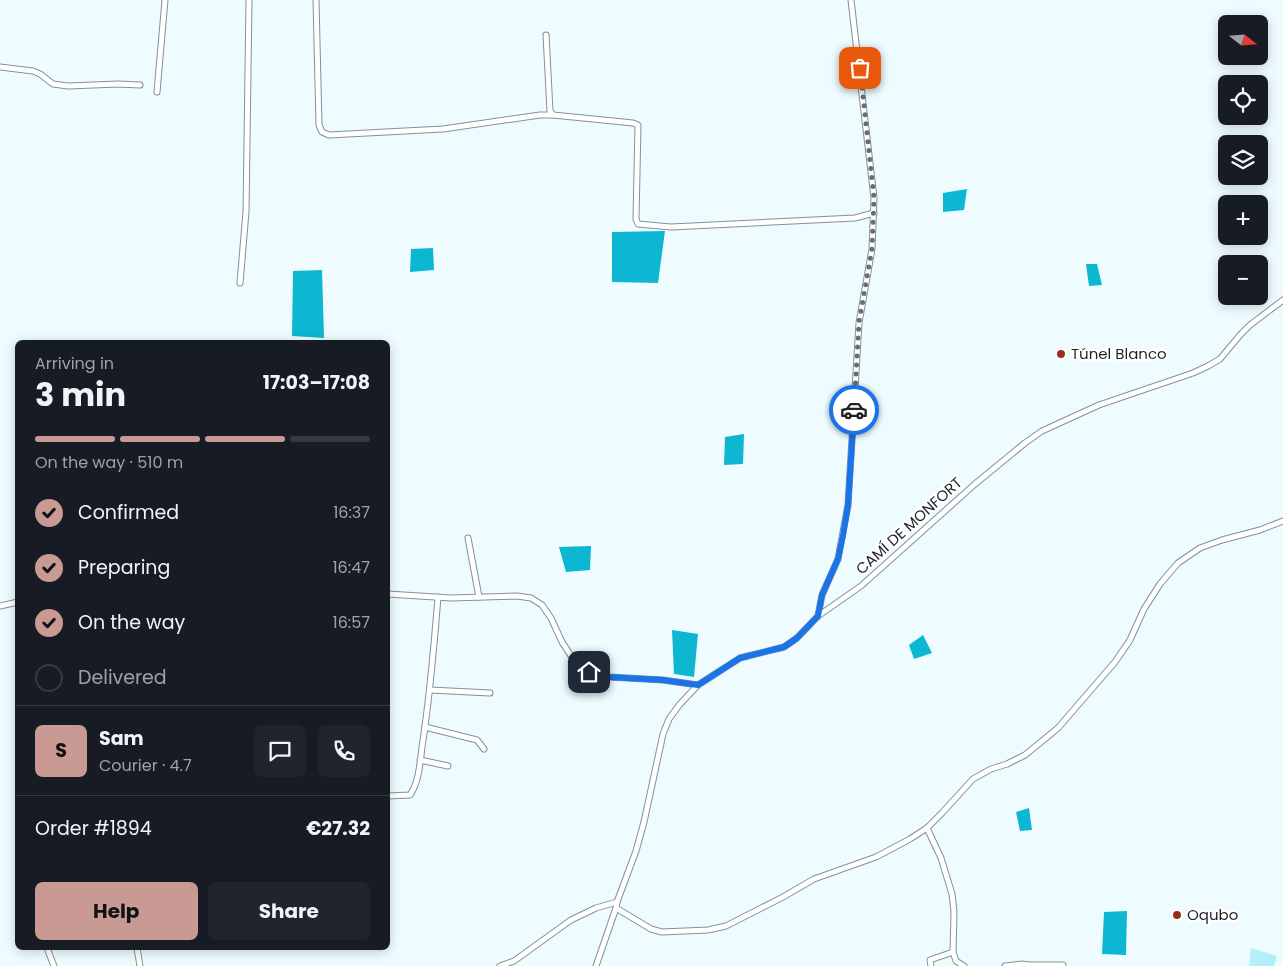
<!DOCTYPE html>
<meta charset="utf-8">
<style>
body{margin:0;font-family:Poppins,sans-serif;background:#20242c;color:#f1f3f6;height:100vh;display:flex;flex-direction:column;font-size:19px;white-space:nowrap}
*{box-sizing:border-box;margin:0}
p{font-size:16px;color:#9ea1a6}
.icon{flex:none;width:28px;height:28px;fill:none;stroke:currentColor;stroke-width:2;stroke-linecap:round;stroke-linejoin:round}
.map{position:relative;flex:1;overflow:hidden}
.panel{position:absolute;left:15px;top:340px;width:375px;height:610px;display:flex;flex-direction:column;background:#171b24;border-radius:8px;box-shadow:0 2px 12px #0003}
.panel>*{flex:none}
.needle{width:32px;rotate:107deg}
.buttons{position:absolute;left:1218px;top:15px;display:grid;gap:10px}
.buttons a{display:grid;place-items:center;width:50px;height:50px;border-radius:8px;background:#171b24;box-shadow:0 2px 12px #0003;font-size:25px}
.pin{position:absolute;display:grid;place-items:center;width:42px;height:42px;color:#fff;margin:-21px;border-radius:10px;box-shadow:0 2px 8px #0006}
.courier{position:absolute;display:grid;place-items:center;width:50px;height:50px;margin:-25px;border:4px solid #1a73e8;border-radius:50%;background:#fff;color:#222;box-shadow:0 1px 6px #0007}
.overview em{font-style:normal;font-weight:700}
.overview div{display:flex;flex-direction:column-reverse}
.overview{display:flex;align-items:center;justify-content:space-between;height:85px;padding:0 20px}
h1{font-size:32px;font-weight:700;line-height:38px}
.bar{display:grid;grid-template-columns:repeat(4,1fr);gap:8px 5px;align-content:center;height:60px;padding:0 20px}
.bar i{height:6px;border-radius:4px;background:#363941}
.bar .active{background:#c89a93}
.bar p{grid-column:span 4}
.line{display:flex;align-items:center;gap:12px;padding:0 20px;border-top:1px solid #363941}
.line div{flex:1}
.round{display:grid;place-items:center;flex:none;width:52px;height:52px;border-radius:8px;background:#20242c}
ol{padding:0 20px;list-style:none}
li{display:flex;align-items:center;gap:15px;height:55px}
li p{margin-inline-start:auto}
li .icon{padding:5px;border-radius:50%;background:#c89a93;color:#111;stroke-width:4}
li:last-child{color:#9ea1a6}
li i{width:28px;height:28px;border:2px solid #363941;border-radius:50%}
.primary-button{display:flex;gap:10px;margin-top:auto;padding:10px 20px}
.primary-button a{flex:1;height:58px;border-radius:8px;background:#c89a93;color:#111;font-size:20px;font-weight:700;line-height:58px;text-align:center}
.primary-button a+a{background:#20242c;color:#f1f3f6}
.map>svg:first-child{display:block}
.green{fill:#b3eefb}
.water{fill:#0db7d2}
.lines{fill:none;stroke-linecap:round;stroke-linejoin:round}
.minor-casing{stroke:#839296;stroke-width:7}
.minor{stroke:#fff;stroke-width:5}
.done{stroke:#666f71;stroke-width:5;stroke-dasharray:0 9}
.route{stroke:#1a73e8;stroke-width:6}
.poi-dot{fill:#972e19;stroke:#fff;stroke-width:2}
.labels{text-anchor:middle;stroke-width:4.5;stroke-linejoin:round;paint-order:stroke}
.poi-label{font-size:15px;fill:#1d2325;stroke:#fff;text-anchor:start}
.street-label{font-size:15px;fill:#1d2325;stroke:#fff}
</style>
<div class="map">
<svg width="1283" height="966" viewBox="0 0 1283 966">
<rect width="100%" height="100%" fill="#eefcff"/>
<polygon class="green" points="1251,948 1277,956 1274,966 1249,966"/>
<g class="water">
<polygon points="967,189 964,210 943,212 943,193"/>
<polygon points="665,231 658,283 612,282 612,232"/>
<polygon points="433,248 434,270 410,272 411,249"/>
<polygon points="1086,264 1097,264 1102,285 1089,286"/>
<polygon points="322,270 324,338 292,336 293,271"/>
<polygon points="744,434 743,464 724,465 725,437"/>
<polygon points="591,546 590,570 566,572 559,547"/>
<polygon points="672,630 698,634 694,677 674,674"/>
<polygon points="923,635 932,653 914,659 909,645"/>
<polygon points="1029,808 1032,830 1020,831 1016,812"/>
<polygon points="1127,911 1126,955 1102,954 1104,912"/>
</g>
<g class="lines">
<g class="minor-casing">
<g id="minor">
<polyline points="316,0 319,125 322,132 329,135 443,129 540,115 553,115"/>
<polyline points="546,35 550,111 553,115 633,123 638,125 636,219 638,224 671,227 855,218 874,213"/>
<polyline points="0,67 33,71 40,74 53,84 68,86 118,84 140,85"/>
<polyline points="157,92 165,0"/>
<polyline points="240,283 246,212 249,0"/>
<polyline points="468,538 479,597"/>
<polyline points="388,594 451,598 517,596 531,598 542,605 551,618 562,642 577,665 589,672 609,677 663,680 698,685"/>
<polyline points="0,606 18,602"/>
<polyline points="818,616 822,595 838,559 848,505 859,323 872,249 874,198 851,0"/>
<polyline points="430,690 490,693"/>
<polyline points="425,727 477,740 484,749"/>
<polyline points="420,760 448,766"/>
<path d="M388 796 410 795C419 782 420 763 422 747 430 697 434 647 438 597"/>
<polyline points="927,828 941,858 952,894 954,912 953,952 956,961 964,966"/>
<polyline points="616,908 651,929 662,932 708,930 726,926 783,897 814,879 876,857 910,839 927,828 942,813 973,779 991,769 1007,764 1025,755 1058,728 1115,662 1130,640 1144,609 1160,584 1178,563 1200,548 1222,540 1260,530 1283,521"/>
<polyline points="47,948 54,966"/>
<polyline points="137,948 140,966"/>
<polyline points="1029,965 1063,965"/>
<polyline points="500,966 514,961 571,920 596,908 617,902"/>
<polyline points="596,966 616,908 617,902 636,851 644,822 663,734 669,719 680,704 698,685 740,658 784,647 797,638 818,616 861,586 975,484 1025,443 1042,431 1099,405 1193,373 1208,366 1220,359 1240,335 1250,325 1283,300"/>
<polyline points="931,966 930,960 953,952"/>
<polyline points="1005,966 1022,964 1029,965 1030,966"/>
</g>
</g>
<use href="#minor" class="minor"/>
</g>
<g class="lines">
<polyline class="done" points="854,410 859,322 872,249 874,198 860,68"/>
<polyline class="route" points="589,672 609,677 663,680 698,685 740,658 784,647 797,638 818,616 822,595 838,559 843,535 848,505 854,410"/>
</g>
<g class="poi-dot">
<circle cx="1061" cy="354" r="5"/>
<circle cx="1177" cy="915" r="5"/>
</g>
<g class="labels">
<g class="poi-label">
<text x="1071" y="359">Túnel Blanco</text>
<text x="1187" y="920">Oqubo</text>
</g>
<g class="street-label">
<text transform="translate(909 526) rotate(-42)" y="5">CAMÍ DE MONFORT</text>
</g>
</g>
</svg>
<div class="buttons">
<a><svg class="needle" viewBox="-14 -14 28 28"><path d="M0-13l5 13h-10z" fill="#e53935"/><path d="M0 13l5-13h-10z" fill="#9ea1a6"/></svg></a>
<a><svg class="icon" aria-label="locate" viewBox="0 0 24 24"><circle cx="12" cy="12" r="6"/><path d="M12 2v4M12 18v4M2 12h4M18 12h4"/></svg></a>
<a><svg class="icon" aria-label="layers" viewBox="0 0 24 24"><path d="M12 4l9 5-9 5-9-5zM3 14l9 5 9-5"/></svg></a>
<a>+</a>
<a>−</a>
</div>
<div class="pin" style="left:860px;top:68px;background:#ea580c"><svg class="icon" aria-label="bag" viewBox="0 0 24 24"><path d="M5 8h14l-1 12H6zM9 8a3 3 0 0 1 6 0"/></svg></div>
<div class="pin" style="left:589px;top:672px;background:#1f2937"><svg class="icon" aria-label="home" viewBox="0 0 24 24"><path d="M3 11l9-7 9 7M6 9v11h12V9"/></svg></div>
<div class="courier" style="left:854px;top:410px"><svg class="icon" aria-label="car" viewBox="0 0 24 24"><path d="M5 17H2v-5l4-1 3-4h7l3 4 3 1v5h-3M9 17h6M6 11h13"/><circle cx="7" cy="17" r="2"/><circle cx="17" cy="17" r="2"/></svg></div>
<section class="panel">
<div class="overview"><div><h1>3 min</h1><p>Arriving in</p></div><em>17:03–17:08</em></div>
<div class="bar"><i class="active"></i><i class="active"></i><i class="active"></i><i></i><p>On the way · 510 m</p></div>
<ol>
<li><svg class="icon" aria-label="check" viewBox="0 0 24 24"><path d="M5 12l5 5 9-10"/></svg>Confirmed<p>16:37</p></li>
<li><svg class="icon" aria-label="check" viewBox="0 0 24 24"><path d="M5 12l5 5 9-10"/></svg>Preparing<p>16:47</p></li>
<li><svg class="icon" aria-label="check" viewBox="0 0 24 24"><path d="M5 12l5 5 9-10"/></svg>On the way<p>16:57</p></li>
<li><i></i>Delivered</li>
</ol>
<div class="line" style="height:90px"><b class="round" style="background:#c89a93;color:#111">S</b><div><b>Sam</b><p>Courier · 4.7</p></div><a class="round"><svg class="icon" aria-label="chat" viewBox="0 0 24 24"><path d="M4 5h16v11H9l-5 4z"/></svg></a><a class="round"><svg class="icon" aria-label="phone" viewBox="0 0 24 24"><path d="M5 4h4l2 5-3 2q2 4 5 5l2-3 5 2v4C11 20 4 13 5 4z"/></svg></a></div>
<div class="line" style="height:65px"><div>Order #1894</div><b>€27.32</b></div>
<div class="primary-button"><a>Help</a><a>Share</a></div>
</section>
</div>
